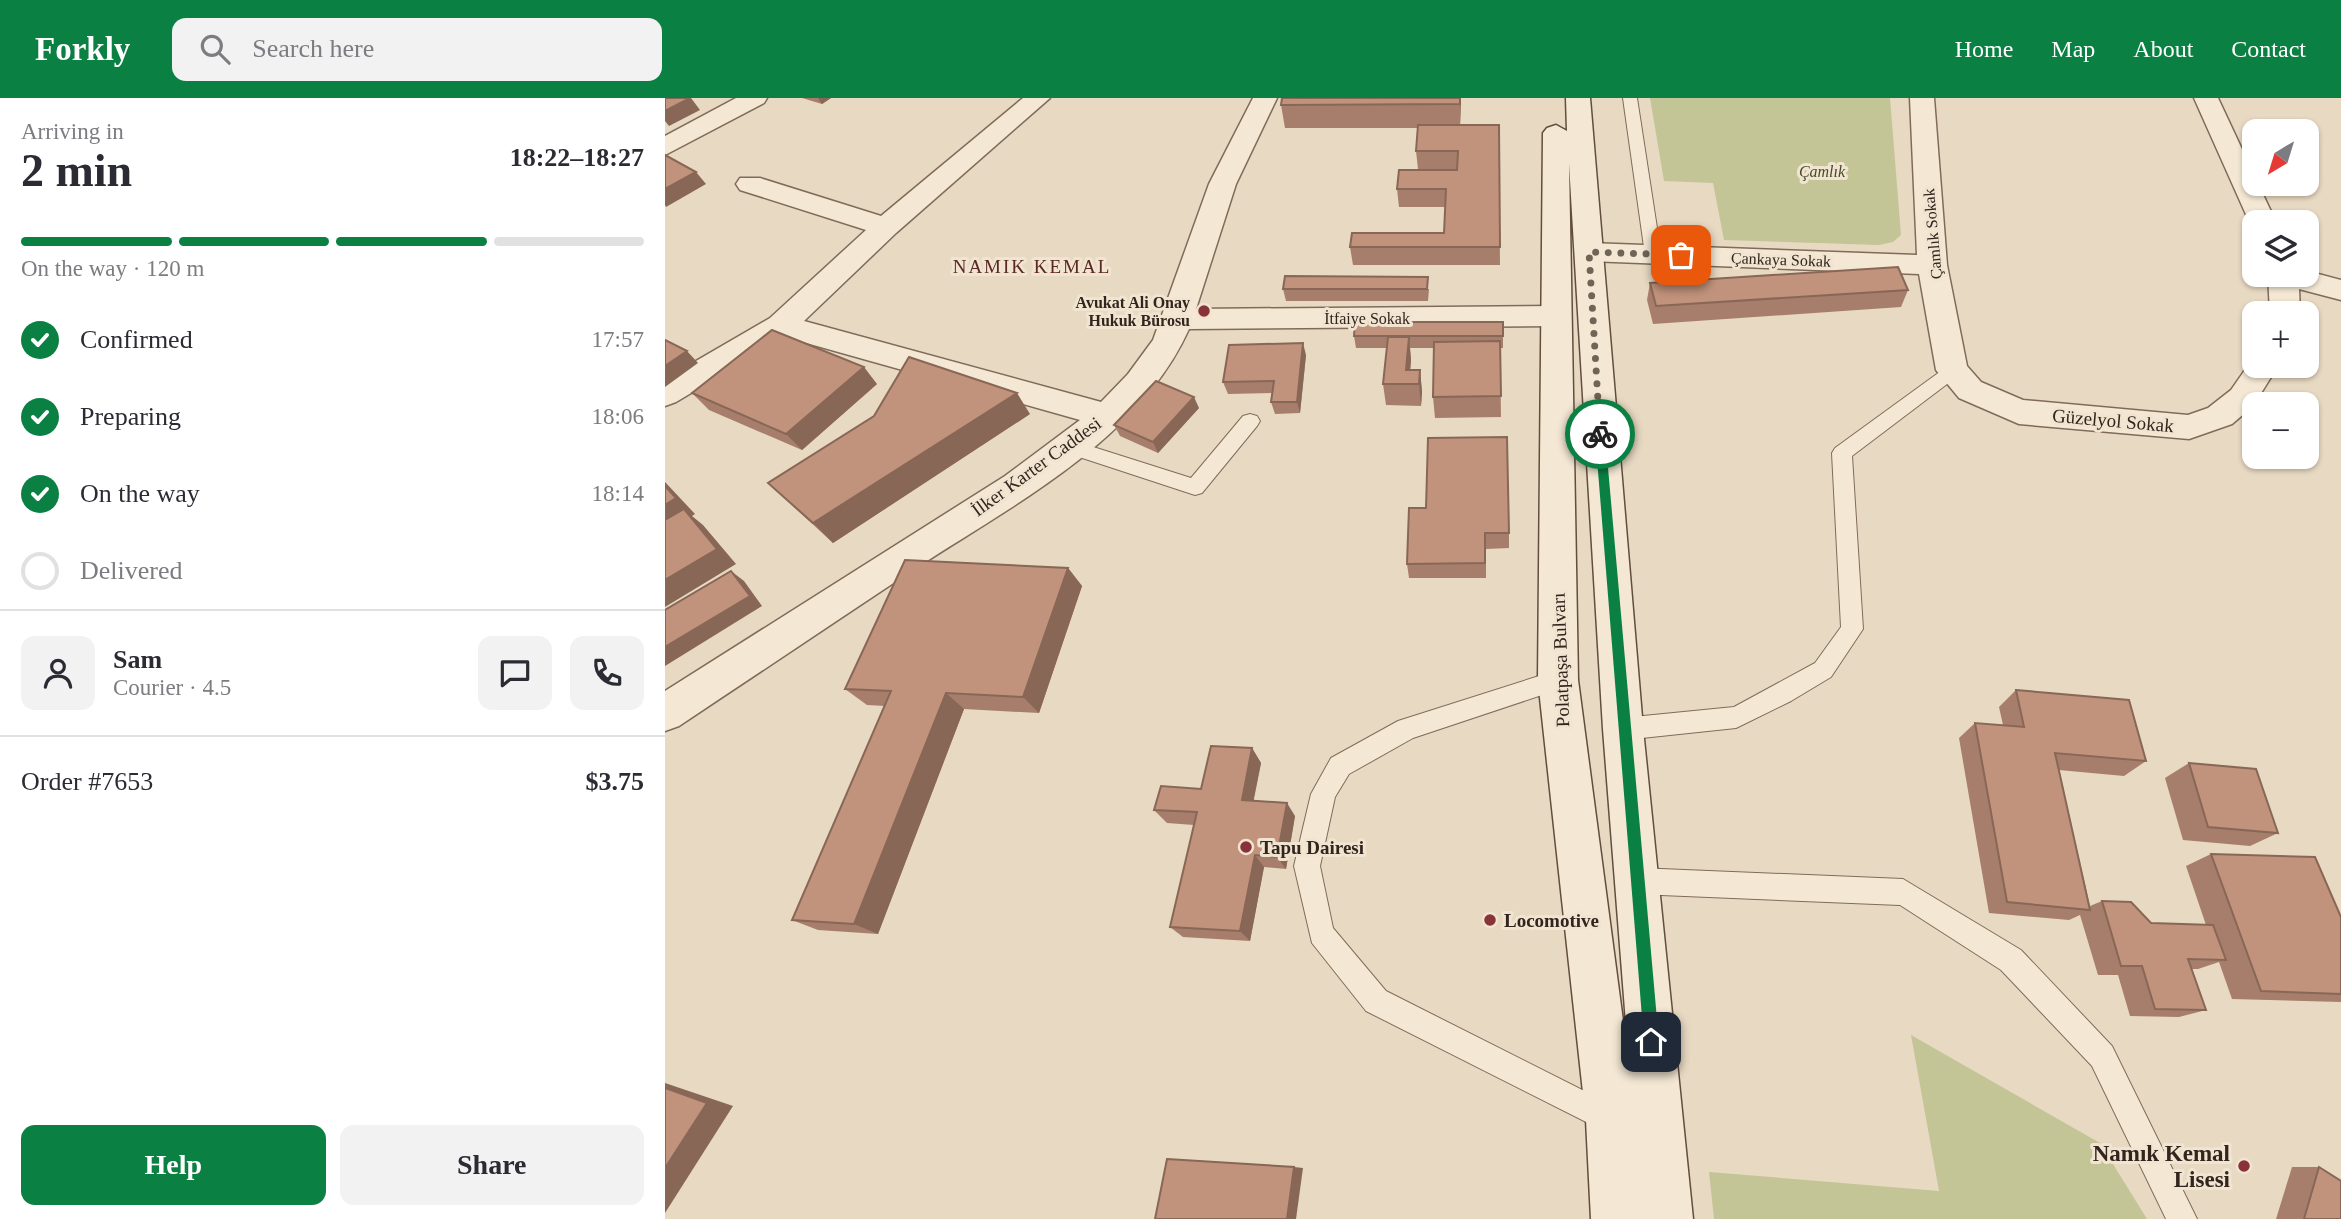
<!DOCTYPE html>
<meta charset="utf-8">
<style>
body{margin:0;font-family:Georgia,serif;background:#f2f2f3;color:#2b2b33;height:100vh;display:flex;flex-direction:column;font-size:26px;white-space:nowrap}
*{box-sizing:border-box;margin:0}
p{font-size:23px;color:#7c7c81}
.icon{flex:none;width:38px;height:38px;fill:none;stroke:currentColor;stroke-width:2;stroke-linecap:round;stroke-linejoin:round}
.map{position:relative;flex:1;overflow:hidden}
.drawer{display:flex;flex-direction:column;background:#fff;width:665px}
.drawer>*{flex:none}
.needle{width:46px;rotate:218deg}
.tools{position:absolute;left:1577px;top:21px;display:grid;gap:14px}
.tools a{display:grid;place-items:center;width:77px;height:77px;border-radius:14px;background:#fff;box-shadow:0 2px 5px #0004;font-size:35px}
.pin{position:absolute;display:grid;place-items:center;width:60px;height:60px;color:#fff;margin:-30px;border-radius:14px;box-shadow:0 4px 10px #0006}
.courier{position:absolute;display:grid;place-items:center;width:70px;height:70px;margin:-35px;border:5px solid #0b8043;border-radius:50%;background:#fff;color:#222;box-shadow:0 2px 9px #0007}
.head em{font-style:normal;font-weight:800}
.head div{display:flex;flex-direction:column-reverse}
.head{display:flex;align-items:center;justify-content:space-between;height:119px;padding:0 21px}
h1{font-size:46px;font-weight:800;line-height:52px}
.bar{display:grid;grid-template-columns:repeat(4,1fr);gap:10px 7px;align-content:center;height:84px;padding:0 21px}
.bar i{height:9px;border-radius:5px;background:#e1e1e2}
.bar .selected{background:#0b8043}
.bar p{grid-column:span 4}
.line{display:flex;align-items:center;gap:18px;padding:0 21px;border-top:2px solid #e1e1e2}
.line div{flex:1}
.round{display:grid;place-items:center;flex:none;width:74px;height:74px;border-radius:14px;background:#f2f2f3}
ol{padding:0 21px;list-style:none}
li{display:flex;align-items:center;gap:21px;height:77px}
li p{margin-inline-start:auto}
li .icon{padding:7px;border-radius:50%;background:#0b8043;color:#fff;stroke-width:4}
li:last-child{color:#7c7c81}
li i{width:38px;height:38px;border:4px solid #e1e1e2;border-radius:50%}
.action{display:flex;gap:14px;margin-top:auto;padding:14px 21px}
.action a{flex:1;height:80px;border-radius:14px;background:#0b8043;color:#fff;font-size:28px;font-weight:800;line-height:80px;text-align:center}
.action a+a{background:#f2f2f3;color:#2b2b33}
header{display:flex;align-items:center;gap:42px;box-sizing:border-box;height:98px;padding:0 35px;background:#0b8043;color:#fff}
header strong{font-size:33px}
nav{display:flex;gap:38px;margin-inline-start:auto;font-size:24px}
.search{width:490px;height:63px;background:#f2f2f3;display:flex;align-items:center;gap:18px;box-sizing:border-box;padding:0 24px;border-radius:14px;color:#7c7c81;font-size:26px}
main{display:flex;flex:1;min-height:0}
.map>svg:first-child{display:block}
.green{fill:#c4c597}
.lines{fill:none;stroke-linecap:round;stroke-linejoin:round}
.service-casing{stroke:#806b5b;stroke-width:2}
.minor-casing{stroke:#806b5b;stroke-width:3}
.secondary-casing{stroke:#624d3e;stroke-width:3}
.service{fill:#f4e8d4;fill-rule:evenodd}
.minor{fill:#f4e8d4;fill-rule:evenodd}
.secondary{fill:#f4e8d4;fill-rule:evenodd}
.wall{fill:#a77e6b}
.shaded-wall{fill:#886757}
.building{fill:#c2937c;stroke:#886757;stroke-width:2}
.route{fill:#0b8043}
.done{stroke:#716457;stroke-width:7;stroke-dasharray:0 12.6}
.poi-dot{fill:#88323a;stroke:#f1e4d0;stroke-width:2.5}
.labels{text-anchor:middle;stroke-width:6;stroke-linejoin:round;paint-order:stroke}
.far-park-label{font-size:16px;font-style:italic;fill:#464c27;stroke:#f1e4d0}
.far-street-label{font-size:16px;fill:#31251e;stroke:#f1e4d0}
.far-poi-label{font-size:16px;font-weight:bold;fill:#31251e;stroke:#f1e4d0;text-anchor:end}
.far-quarter-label{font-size:19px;letter-spacing:2px;fill:#592822;stroke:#f1e4d0}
.street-label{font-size:19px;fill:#31251e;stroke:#f1e4d0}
.poi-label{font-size:19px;font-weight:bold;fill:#31251e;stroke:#f1e4d0;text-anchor:start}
.near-poi-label{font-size:23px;font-weight:bold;fill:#31251e;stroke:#f1e4d0;text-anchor:end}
</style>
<header>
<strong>Forkly</strong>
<div class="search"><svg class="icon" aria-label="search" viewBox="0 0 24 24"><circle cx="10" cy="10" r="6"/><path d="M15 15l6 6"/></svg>Search here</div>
<nav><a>Home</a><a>Map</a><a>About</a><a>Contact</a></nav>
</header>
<main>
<section class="drawer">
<div class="head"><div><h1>2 min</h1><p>Arriving in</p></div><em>18:22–18:27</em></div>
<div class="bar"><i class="selected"></i><i class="selected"></i><i class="selected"></i><i></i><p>On the way · 120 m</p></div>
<ol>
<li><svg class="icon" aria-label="check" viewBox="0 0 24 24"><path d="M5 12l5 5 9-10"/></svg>Confirmed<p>17:57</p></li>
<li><svg class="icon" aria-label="check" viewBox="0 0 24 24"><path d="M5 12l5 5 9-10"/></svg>Preparing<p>18:06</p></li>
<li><svg class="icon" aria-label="check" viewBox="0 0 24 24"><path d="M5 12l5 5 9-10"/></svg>On the way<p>18:14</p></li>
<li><i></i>Delivered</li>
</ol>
<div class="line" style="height:126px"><a class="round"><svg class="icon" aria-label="person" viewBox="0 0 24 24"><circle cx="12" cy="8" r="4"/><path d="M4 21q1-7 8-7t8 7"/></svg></a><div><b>Sam</b><p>Courier · 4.5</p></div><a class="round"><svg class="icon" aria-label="chat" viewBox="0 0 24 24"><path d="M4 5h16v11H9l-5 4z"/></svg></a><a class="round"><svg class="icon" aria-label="phone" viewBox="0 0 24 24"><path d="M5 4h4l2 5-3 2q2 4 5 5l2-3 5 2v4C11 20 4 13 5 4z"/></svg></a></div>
<div class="line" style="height:91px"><div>Order #7653</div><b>$3.75</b></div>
<div class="action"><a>Help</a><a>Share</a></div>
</section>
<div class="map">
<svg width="1676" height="1121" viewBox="0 0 1676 1121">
<rect width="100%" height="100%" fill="#e8d9c2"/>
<g class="green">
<polygon points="985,0 1225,0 1236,137 1228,144 1214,147 1059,142 1048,85 999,83"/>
<polygon points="1246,937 1435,1045 1482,1121 1049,1121 1044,1074 1274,1093"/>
</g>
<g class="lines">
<g class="service-casing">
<g id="service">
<polygon points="958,0 972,0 996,156 988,161 980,156"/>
<polygon points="1287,265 1296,272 1294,277 1187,358 1198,531 1166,579 1126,603 1071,630 958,642 950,639 946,631 950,623 958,620 1069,609 1150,565 1176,529 1167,355 1170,350"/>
<polygon points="585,316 592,318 595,323 592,328 537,395 530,397 396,353 393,348 396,343 403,341 526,380 578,318"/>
<polygon points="893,572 901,575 905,582 901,589 748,640 684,676 670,699 655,768 668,830 721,893 955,1011 960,1021 955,1031 945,1036 701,913 647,845 629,768 646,696 666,660 733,623"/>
<polygon points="972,770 1238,781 1356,852 1447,948 1532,1121 1501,1121 1427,968 1336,872 1235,807 972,796 963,792 959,783 963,774"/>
</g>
</g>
<g class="minor-casing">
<g id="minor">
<polygon points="71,0 102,0 99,5 0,57 0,38"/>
<path d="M358 0H385L231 135 139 223 436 304 463 276 488 242 544 86 588 0H612L571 86 531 211 891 208 902 211 906 218 902 225 891 228 524 231C473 344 347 407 248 472 170 524 92 576 14 628L0 633V593L340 378 415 322 120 239 11 304 0 308V281L105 220 201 132 75 92 71 86 75 80H95L216 118Z"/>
<polygon points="1245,0 1269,0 1282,167 1302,268 1316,284 1358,302 1523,317 1543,310 1566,292 1589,259 1589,268 1613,268 1588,308 1567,326 1524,341 1354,326 1294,300 1271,272 1254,176 924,163 914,161 910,154 914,147 924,145 1252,157"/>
<polygon points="1529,0 1553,0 1589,77 1589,86 1593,86 1611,124 1589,124 1587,130"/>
<polygon points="1642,173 1676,182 1676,202 1634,191 1635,215 1605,215 1603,177 1642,177"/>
</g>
</g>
<g class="secondary-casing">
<path id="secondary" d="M901 0H925L978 631 1028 1121H926L921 1022 873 582 878 35 882 30 891 27 902 33ZM904 65 938 631 965 976 913 582Z"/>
</g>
<use href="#service" class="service"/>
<use href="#minor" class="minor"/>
<use href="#secondary" class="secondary"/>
</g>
<g class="wall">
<polygon points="137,0 166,0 157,6"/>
<polygon points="796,0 795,27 834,27 835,167 688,167 685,149 779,135 780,109 734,109 732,91 792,72 792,71 753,71 751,53 753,30 620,30 616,7"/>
<polygon points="985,185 1243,192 1236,209 988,226 982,202"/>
<polygon points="618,191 764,191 763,203 621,203"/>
<polygon points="838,224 838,250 835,250 836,319 770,320 768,299 769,250 745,250 746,262 745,272 755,272 757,294 756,308 721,307 718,286 722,250 691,250 689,238"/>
<polygon points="641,257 635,315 610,316 606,304 608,295 563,296 558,284"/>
<polygon points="212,286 137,352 44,312 27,295"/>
<polygon points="534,310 493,355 455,338 449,327"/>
<polygon points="365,316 168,445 103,385"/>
<polygon points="744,410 844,435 844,450 821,451 821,480 744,480 742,466"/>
<polygon points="403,470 417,488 374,615 299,611 213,836 153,832 127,822 220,608 202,607 180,591"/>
<polygon points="1351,592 1481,663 1459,678 1394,672 1425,808 1437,803 1486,825 1541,827 1521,768 1546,756 1676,819 1676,904 1567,901 1554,864 1533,871 1527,871 1541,912 1514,919 1465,918 1453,877 1433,877 1415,817 1404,822 1324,815 1294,640 1310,625 1338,627 1334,609"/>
<polygon points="587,650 596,665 588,703 630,718 621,771 599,769 585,843 518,839 505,829 529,727 502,725 489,712 536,691"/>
<polygon points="1524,665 1613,735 1585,748 1518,742 1500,680"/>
<polygon points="1627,1069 1654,1069 1676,1121 1611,1121"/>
</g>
<g class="shaded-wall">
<polygon points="25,0 26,0 35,12 4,28 0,23 0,13"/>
<polygon points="153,0 166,0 157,6"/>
<polygon points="795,0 796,0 795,29"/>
<polygon points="31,74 41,86 1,109 0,107 0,91"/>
<polygon points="744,239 746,262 744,286 741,272"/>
<polygon points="638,245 641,257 635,315 632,304"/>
<polygon points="22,253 33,265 0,289 0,268"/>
<polygon points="199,269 212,286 137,352 121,336"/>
<polygon points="755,272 757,294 756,308 754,286"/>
<polygon points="352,295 365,316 168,445 148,425"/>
<polygon points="529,299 534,310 493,355 488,344"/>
<polygon points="0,384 30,416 27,418 38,427 71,466 0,509"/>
<polygon points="403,470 417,488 374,615 358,599"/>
<polygon points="66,473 79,483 97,508 0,568 0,549"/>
<polygon points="281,595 299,611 213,836 189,826"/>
<polygon points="587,650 596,665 586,716 577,702"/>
<polygon points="622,705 630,718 621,771 612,759"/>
<polygon points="590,757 599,769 585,843 575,833"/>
<polygon points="0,985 68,1008 0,1115"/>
<polygon points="629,1069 638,1070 631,1121 622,1121"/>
</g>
<g class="building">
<polygon points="0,0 25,0 0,13"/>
<polygon points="617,0 795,0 795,6 616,7"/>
<polygon points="753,27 834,27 835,149 685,149 687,135 779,135 781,91 732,91 734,72 792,72 793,53 751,53"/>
<polygon points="0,57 31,74 0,91"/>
<polygon points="1233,169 1243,192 991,208 985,185"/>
<polygon points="620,178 763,179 762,191 618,191"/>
<polygon points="690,224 838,224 838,238 689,238"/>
<polygon points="107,232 199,269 121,336 27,295"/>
<polygon points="723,239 744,239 741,272 755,272 754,286 718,286"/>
<polygon points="0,242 22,253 0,268"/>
<polygon points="835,243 836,298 768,299 769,244"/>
<polygon points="638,245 632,304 606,304 609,283 558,284 564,247"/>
<polygon points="244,259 352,295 148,425 103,385 209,318"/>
<polygon points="491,283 529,299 488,344 449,327"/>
<polygon points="842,339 844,435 820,435 820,465 742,466 744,410 761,410 763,340"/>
<polygon points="0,388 11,400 0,407"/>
<polygon points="19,411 52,451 0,482 0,422"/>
<polygon points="240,462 403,470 358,599 281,595 189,826 127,822 226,593 180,591"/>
<polygon points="66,473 85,498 0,549 0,512"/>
<polygon points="1351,592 1464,602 1481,663 1390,655 1425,812 1342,804 1310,625 1359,629"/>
<polygon points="546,648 587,650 577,702 622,705 612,759 590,757 575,833 505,829 532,714 489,712 496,688 536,691"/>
<polygon points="1524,665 1591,671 1613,735 1543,729"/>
<polygon points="1546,756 1650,759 1676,819 1676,896 1596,893"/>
<polygon points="1437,803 1466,804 1486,825 1548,827 1561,862 1523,861 1541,912 1490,911 1477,868 1456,868"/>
<polygon points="0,990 42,1005 0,1070"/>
<polygon points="502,1061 629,1069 622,1121 490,1121"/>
<polygon points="1654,1069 1676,1083 1676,1121 1639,1121"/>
</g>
<polygon class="route" points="935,333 940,336 994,944 986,951 979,944 930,336"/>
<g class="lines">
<polyline class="done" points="935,336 924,154 1016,157"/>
</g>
<g class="poi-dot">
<circle cx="539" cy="213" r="7"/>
<circle cx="581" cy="749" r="7"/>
<circle cx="825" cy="822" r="7"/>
<circle cx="1579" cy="1068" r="7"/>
</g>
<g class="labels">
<g class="far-park-label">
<text x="1157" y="79">Çamlık</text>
</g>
<g class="far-street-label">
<text transform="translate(1267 136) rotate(-95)" y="6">Çamlık Sokak</text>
<text transform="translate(1116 161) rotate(2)" y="6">Çankaya Sokak</text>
<text x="702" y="226">İtfaiye Sokak</text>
</g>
<g class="far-poi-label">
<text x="525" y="210">Avukat Ali Onay<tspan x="525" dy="18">Hukuk Bürosu</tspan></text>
</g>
<g class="far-quarter-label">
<text x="367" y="175">NAMIK KEMAL</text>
</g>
<g class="street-label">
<text transform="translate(1448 322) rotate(5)" y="7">Güzelyol Sokak</text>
<text transform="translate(371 368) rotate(-36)" y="7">İlker Karter Caddesi</text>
<text transform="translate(895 562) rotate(-92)" y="7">Polatpaşa Bulvarı</text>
</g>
<g class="poi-label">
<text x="595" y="756">Tapu Dairesi</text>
<text x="839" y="829">Locomotive</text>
</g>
<g class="near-poi-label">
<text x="1565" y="1063">Namık Kemal<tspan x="1565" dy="26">Lisesi</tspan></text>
</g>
</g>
</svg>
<div class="tools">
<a><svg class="needle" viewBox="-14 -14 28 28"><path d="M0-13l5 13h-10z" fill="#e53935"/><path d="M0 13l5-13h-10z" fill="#7c7c81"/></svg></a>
<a><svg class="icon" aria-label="layers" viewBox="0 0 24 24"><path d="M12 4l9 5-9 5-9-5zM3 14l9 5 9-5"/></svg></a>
<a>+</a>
<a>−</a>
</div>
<div class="pin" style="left:1016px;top:157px;background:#ea580c"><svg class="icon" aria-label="bag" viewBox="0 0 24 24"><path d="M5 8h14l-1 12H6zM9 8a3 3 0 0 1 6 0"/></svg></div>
<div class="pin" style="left:986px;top:944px;background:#1f2937"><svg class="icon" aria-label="home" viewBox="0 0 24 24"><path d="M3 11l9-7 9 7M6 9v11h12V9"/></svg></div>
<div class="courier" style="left:935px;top:336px"><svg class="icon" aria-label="bike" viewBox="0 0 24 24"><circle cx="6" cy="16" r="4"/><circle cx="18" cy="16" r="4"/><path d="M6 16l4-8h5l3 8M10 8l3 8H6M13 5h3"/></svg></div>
</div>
</main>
